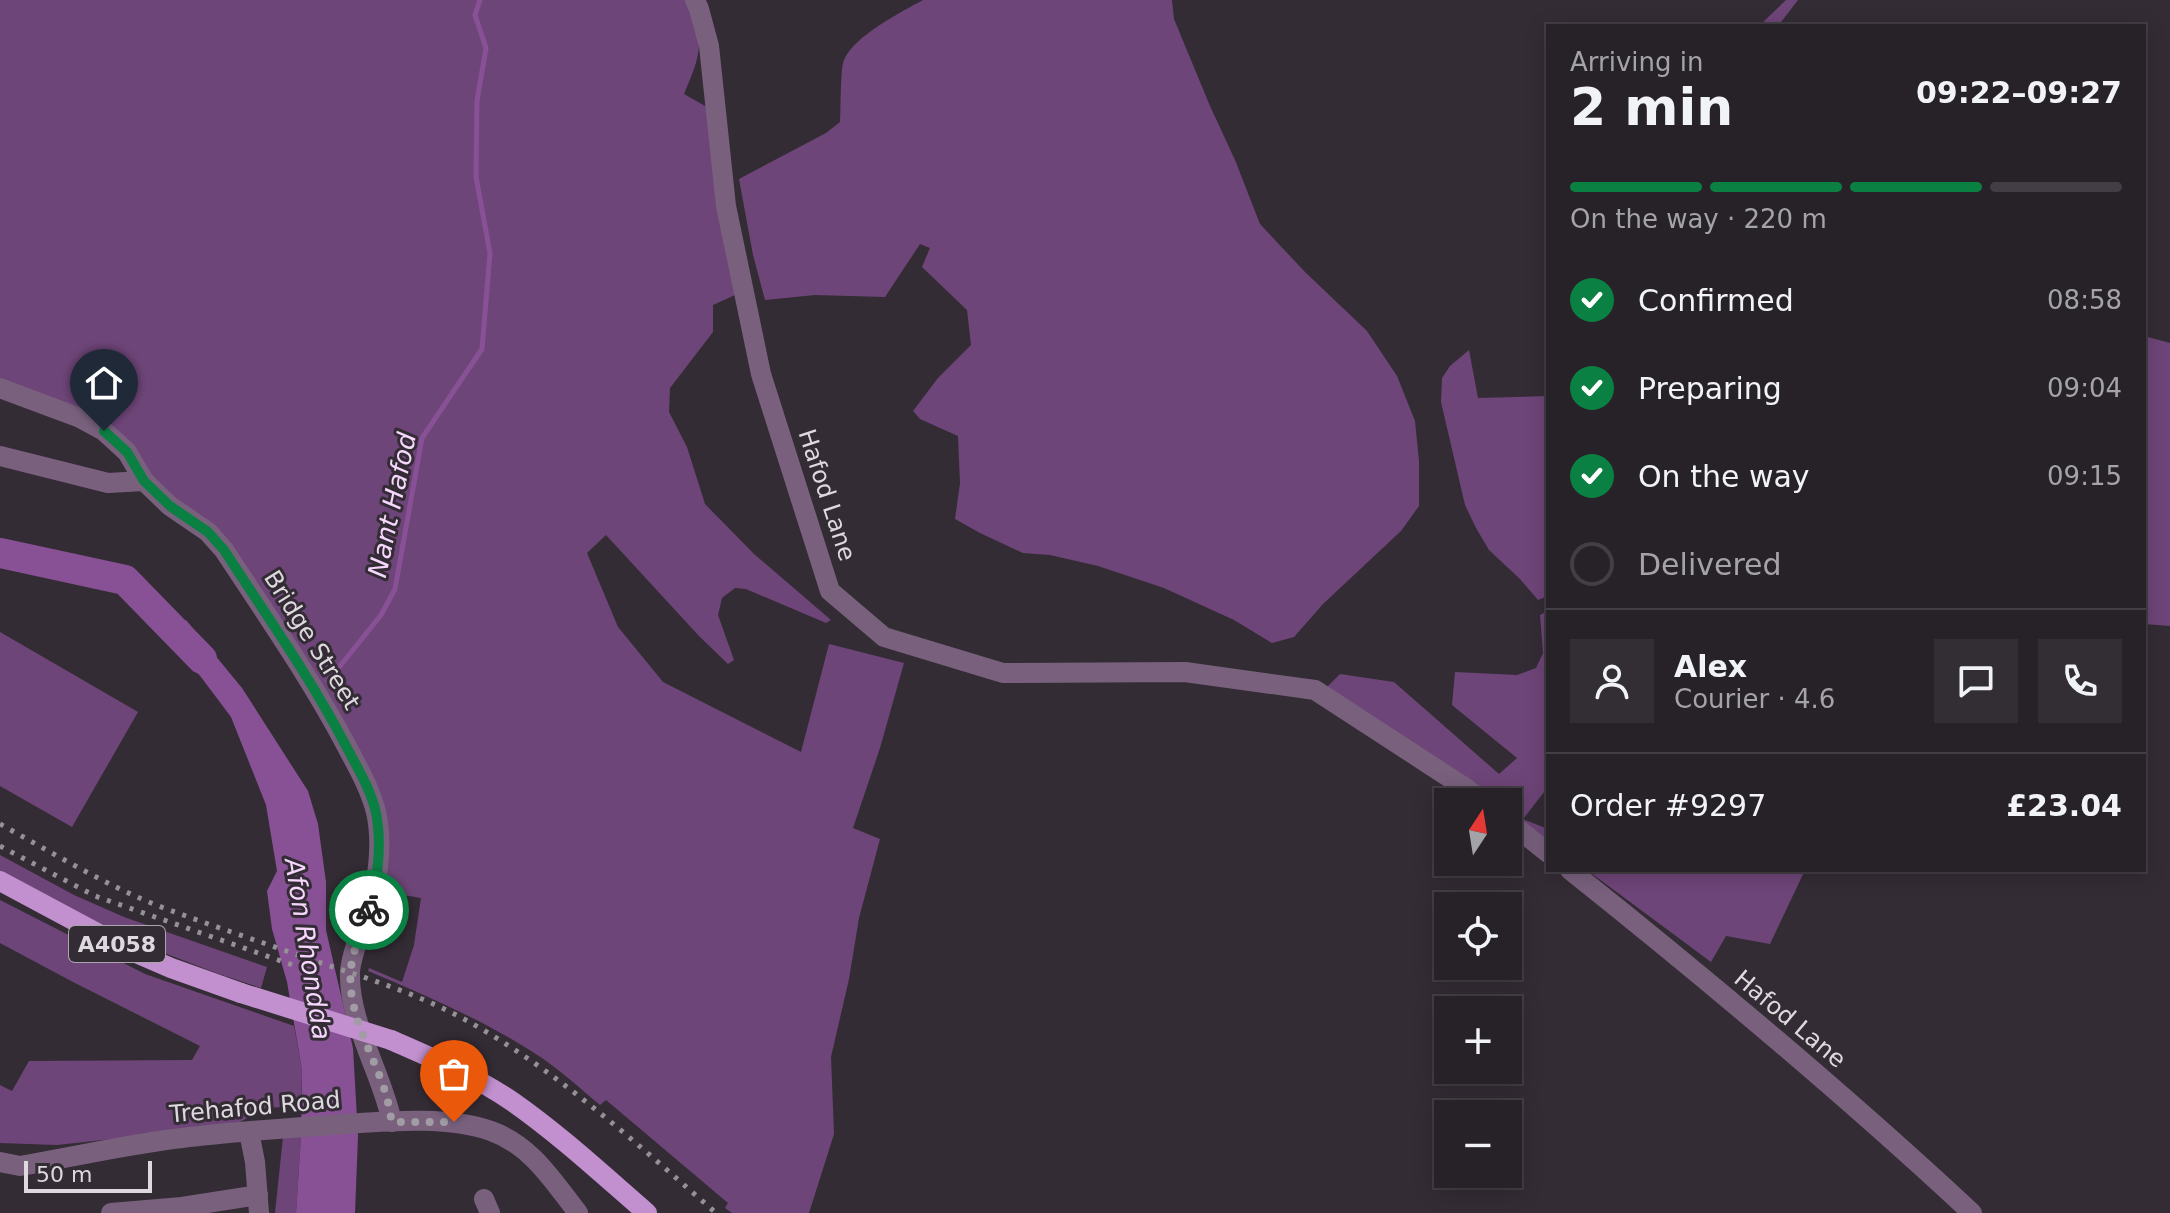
<!DOCTYPE html>
<meta charset="utf-8">
<style>
body{margin:0;font-family:"DejaVu Sans",sans-serif;background:#332e34;color:#f1f3f6;height:100vh;display:flex;flex-direction:column;font-size:30px;white-space:nowrap}
*{box-sizing:border-box;margin:0}
p{font-size:26px;color:#a4a3a8}
.icon{flex:none;width:44px;height:44px;fill:none;stroke:currentColor;stroke-width:2;stroke-linecap:round;stroke-linejoin:round}
.map{position:relative;flex:1;overflow:hidden}
.drawer{position:absolute;left:1546px;top:24px;width:600px;height:848px;display:flex;flex-direction:column;background:#272128;border-radius:0px;box-shadow:0 4px 20px #0003,0 0 0 2px #433e45}
.drawer>*{flex:none}
.needle{width:52px;rotate:12deg}
.tools{position:absolute;left:1434px;top:788px;display:grid;gap:16px}
.tools a{display:grid;place-items:center;width:88px;height:88px;border-radius:0px;background:#272128;box-shadow:0 4px 20px #0003,0 0 0 2px #433e45;font-size:40px}
.scale{position:absolute;left:24px;bottom:20px;width:128px;box-sizing:border-box;padding-left:8px;border:4px solid #ded9df;border-top:0;font-size:22px;line-height:28px;white-space:nowrap;color:#ded9df;-webkit-text-stroke:6px #342c35;paint-order:stroke}
.pin{position:absolute;display:grid;place-items:center;width:68px;height:68px;color:#fff;margin:-82px -34px;border-radius:50% 50% 50% 0;rotate:-45deg;box-shadow:0 0 8px #0007}
.pin .icon{rotate:45deg}
.courier{position:absolute;display:grid;place-items:center;width:80px;height:80px;margin:-40px;border:6px solid #0b8043;border-radius:50%;background:#fff;color:#222;box-shadow:0 2px 10px #0007}
.headline em{font-style:normal;font-weight:800}
.headline div{display:flex;flex-direction:column-reverse}
.headline{display:flex;align-items:center;justify-content:space-between;height:136px;padding:0 24px}
h1{font-size:52px;font-weight:800;line-height:60px}
.bar{display:grid;grid-template-columns:repeat(4,1fr);gap:12px 8px;align-content:center;height:96px;padding:0 24px}
.bar i{height:10px;border-radius:6px;background:#433e45}
.bar .active{background:#0b8043}
.bar p{grid-column:span 4}
.line{display:flex;align-items:center;gap:20px;padding:0 24px;border-top:2px solid #433e45}
.line div{flex:1}
.round{display:grid;place-items:center;flex:none;width:84px;height:84px;border-radius:0px;background:#332e34}
ol{padding:0 24px;list-style:none}
li{display:flex;align-items:center;gap:24px;height:88px}
li p{margin-inline-start:auto}
li .icon{padding:8px;border-radius:50%;background:#0b8043;color:#fff;stroke-width:4}
li:last-child{color:#a4a3a8}
li i{width:44px;height:44px;border:4px solid #433e45;border-radius:50%}
.map>svg:first-child{display:block}
.green{fill:#6e4578}
.water{fill:#885195}
.lines{fill:none;stroke-linecap:round;stroke-linejoin:round}
.stream{stroke:#885195;stroke-width:5}
.river{stroke:#885195;stroke-width:30}
.minor{stroke:#79617e;stroke-width:20}
.major{stroke:#c290ce;stroke-width:20}
.rail{stroke:#969097;stroke-width:5;stroke-dasharray:4 8;stroke-linecap:butt}
.major-bridge{stroke:#c290ce;stroke-width:20}
.done{stroke:#a29ca4;stroke-width:8;stroke-dasharray:0 14.4}
.route{stroke:#0b8043;stroke-width:10}
.labels{text-anchor:middle;stroke-width:6;stroke-linejoin:round;paint-order:stroke}
.shield{fill:#342c35;stroke:#aba5ac;stroke-width:2}
.shield-label{font-size:22px;font-weight:bold;fill:#ded9df}
.street-label{font-size:24px;fill:#ded9df;stroke:#342c35}
.water-label{font-size:26px;font-style:italic;fill:#f6d7fd;stroke:#342c35}
</style>
<div class="map">
<svg width="2170" height="1213" viewBox="0 0 2170 1213">
<rect width="100%" height="100%" fill="#342c35"/>
<g class="green">
<path d="M0 0H691C703 45 702 52 684 94L712 110 735 295 713 305V332L670 388 669 412 687 447 705 504 754 554 831 620 826 623 746 589 735 588 722 598 718 615 734 660 728 664 699 636 606 535 587 553 618 627 663 682 801 752 829 644 904 663 880 748 853 828 880 839 859 918 849 979 831 1057 834 1134 809 1213H732L725 1208 728 1203 606 1100 600 1105C581 1089 562 1072 542 1058 488 1022 427 996 368 971L369 968 402 982 414 945 421 898 385 892 384 831 283 633 154 482 129 446 0 381Z"/>
<path d="M923 0H1172L1174 19 1210 106 1235 160 1260 224 1305 272 1367 331 1397 376 1415 421 1419 461V506L1401 531 1323 604 1294 637 1272 643 1234 620 1164 588 1098 566 1050 555 1023 553 980 533 955 519 960 483 958 436 920 419 913 411 938 378 971 345 967 310 922 267 930 248 920 244 885 297 815 295 765 300 753 255 739 179 826 133 840 122C841 110 840 69 844 60 854 36 901 12 923 0Z"/>
<polygon points="1786,0 1798,0 1778,26 1759,26"/>
<polygon points="2144,336 2170,343 2170,626 2144,624"/>
<polygon points="1469,350 1478,398 1548,396 1548,596 1538,600 1520,579 1489,550 1476,528 1465,505 1441,402 1442,378 1450,366"/>
<polygon points="1548,611 1548,787 1523,819 1548,829 1548,841 1508,814 1508,802 1491,802 1324,690 1340,674 1394,682 1499,774 1517,758 1452,705 1455,672 1517,675 1536,668 1543,653 1540,615"/>
<polygon points="0,632 138,712 72,827 0,786"/>
<polygon points="0,855 74,895 124,917 267,967 261,988 216,973 136,942 82,916 0,871"/>
<polygon points="1587,870 1805,870 1770,944 1726,936 1711,962"/>
<polygon points="0,900 145,974 294,1026 302,1070 301,1106 265,1108 233,1126 57,1145 0,1143 0,1085 12,1091 29,1061 192,1060 200,1046 73,982 0,943"/>
<polygon points="283,1137 301,1137 296,1213 275,1213"/>
</g>
<polygon class="water" points="186,620 242,688 308,791 318,824 326,882 326,930 353,1048 358,1136 355,1213 296,1213 301,1137 302,1070 287,982 272,929 267,891 277,871 266,805 231,717 201,677 166,638"/>
<g class="lines">
<polyline class="stream" points="328,681 381,615 395,589 422,438 482,349 490,253 476,177 477,101 486,48 475,15 480,0"/>
<polyline class="river" points="0,553 125,580 202,659"/>
<g class="minor">
<polyline points="695,0 699,9 709,46 726,206 761,374 830,591 884,637 1003,673 1185,672 1315,690 1467,789 1484,802"/>
<path d="M0 388 80 418 104 431 127 452 144 481 170 506 208 532 224 550C266 614 310 677 346 745 357 766 370 788 376 812 383 843 378 883 368 913 361 932 352 952 350 971 348 1022 382 1073 392 1122"/>
<polyline points="0,456 108,483 144,481"/>
<polyline points="1508,821 1548,853"/>
<path d="M1570 870C1708 980 1843 1093 1972 1213"/>
<polyline points="249,1132 255,1162 259,1213"/>
<path d="M0 1162 20 1166C74 1157 128 1144 182 1138 237 1131 292 1128 346 1124 391 1121 448 1116 491 1131 531 1145 553 1181 578 1213"/>
<polyline points="484,1199 490,1213"/>
<polyline points="111,1213 182,1207 258,1195"/>
</g>
<g class="major">
<polyline points="0,881 127,949 171,968 241,993"/>
<path d="M391 1040C432 1058 475 1076 513 1102 560 1135 603 1175 647 1213"/>
</g>
<g class="rail">
<path d="M0 824C51 852 102 883 156 905 212 926 270 945 327 965 373 980 419 995 462 1018 556 1069 636 1143 716 1213"/>
<polyline points="0,846 95,896 307,970"/>
</g>
<polyline class="major-bridge" points="241,993 391,1040"/>
</g>
<g class="lines">
<path class="done" d="M369 910C363 929 353 949 351 968 346 1015 375 1055 387 1098 389 1106 390 1114 392 1122H454"/>
<path class="route" d="M104 431 127 452 144 481 170 506 208 532 224 550C266 615 311 678 346 746 357 767 371 790 376 813 382 843 378 880 369 910"/>
</g>
<g class="labels">
<rect class="shield" x="69" y="926" width="96" height="36" rx="6"/>
<g class="shield-label">
<text x="117" y="952">A4058</text>
</g>
<g class="street-label">
<text transform="translate(827 495) rotate(72)" y="8">Hafod Lane</text>
<text transform="translate(312 640) rotate(58)" y="8">Bridge Street</text>
<text transform="translate(1790 1019) rotate(40)" y="8">Hafod Lane</text>
<text transform="translate(255 1107) rotate(-5)" y="8">Trehafod Road</text>
</g>
<g class="water-label">
<text transform="translate(392 505) rotate(-78)" y="9">Nant Hafod</text>
<text transform="translate(308 949) rotate(81)" y="9">Afon Rhondda</text>
</g>
</g>
</svg>
<div class="tools">
<a><svg class="needle" viewBox="-14 -14 28 28"><path d="M0-13l5 13h-10z" fill="#e53935"/><path d="M0 13l5-13h-10z" fill="#a4a3a8"/></svg></a>
<a><svg class="icon" aria-label="locate" viewBox="0 0 24 24"><circle cx="12" cy="12" r="6"/><path d="M12 2v4M12 18v4M2 12h4M18 12h4"/></svg></a>
<a>+</a>
<a>−</a>
</div>
<div class="scale">50 m</div>
<div class="pin" style="left:454px;top:1122px;background:#ea580c"><svg class="icon" aria-label="bag" viewBox="0 0 24 24"><path d="M5 8h14l-1 12H6zM9 8a3 3 0 0 1 6 0"/></svg></div>
<div class="pin" style="left:104px;top:431px;background:#1f2937"><svg class="icon" aria-label="home" viewBox="0 0 24 24"><path d="M3 11l9-7 9 7M6 9v11h12V9"/></svg></div>
<div class="courier" style="left:369px;top:910px"><svg class="icon" aria-label="bike" viewBox="0 0 24 24"><circle cx="6" cy="16" r="4"/><circle cx="18" cy="16" r="4"/><path d="M6 16l4-8h5l3 8M10 8l3 8H6M13 5h3"/></svg></div>
<section class="drawer">
<div class="headline"><div><h1>2 min</h1><p>Arriving in</p></div><em>09:22–09:27</em></div>
<div class="bar"><i class="active"></i><i class="active"></i><i class="active"></i><i></i><p>On the way · 220 m</p></div>
<ol>
<li><svg class="icon" aria-label="check" viewBox="0 0 24 24"><path d="M5 12l5 5 9-10"/></svg>Confirmed<p>08:58</p></li>
<li><svg class="icon" aria-label="check" viewBox="0 0 24 24"><path d="M5 12l5 5 9-10"/></svg>Preparing<p>09:04</p></li>
<li><svg class="icon" aria-label="check" viewBox="0 0 24 24"><path d="M5 12l5 5 9-10"/></svg>On the way<p>09:15</p></li>
<li><i></i>Delivered</li>
</ol>
<div class="line" style="height:144px"><a class="round"><svg class="icon" aria-label="person" viewBox="0 0 24 24"><circle cx="12" cy="8" r="4"/><path d="M4 21q1-7 8-7t8 7"/></svg></a><div><b>Alex</b><p>Courier · 4.6</p></div><a class="round"><svg class="icon" aria-label="chat" viewBox="0 0 24 24"><path d="M4 5h16v11H9l-5 4z"/></svg></a><a class="round"><svg class="icon" aria-label="phone" viewBox="0 0 24 24"><path d="M5 4h4l2 5-3 2q2 4 5 5l2-3 5 2v4C11 20 4 13 5 4z"/></svg></a></div>
<div class="line" style="height:104px"><div>Order #9297</div><b>£23.04</b></div>
</section>
</div>
